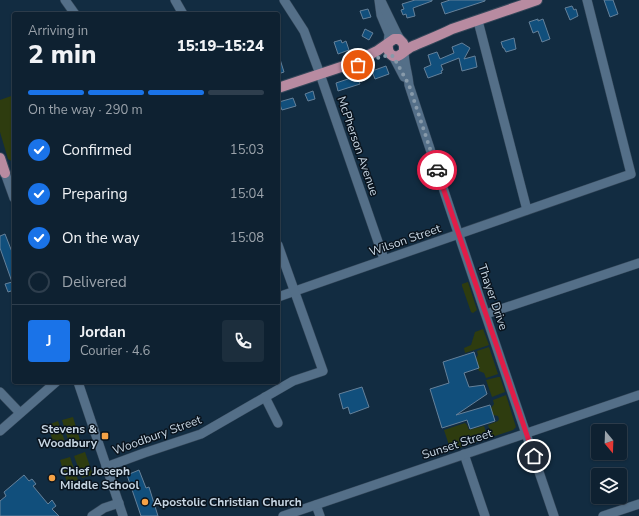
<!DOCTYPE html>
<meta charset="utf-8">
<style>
body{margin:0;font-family:"Nunito Sans",sans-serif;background:#1c2e3d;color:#f1f3f6;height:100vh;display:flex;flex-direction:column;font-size:15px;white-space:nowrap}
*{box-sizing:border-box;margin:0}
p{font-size:13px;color:#9ba3ab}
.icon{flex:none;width:22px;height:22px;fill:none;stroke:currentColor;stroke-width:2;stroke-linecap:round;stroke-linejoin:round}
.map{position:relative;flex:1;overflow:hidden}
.sheet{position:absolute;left:12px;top:12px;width:268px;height:372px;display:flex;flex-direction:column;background:#0e2131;border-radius:4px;box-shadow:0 1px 3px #0004,0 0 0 1px #2e3e4d}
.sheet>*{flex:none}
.needle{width:26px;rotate:161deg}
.buttons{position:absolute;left:591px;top:424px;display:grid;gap:8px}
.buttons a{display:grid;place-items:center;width:36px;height:36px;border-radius:4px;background:#0e2131;box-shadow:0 1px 3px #0004,0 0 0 1px #2e3e4d;font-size:20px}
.pin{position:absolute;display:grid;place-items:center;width:34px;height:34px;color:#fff;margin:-17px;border:2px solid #fff;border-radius:50%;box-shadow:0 1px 4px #0007}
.courier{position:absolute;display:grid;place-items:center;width:40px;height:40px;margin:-20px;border:3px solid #e11d48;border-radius:50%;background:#fff;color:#222;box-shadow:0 1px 5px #0007}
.overview em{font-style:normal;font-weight:800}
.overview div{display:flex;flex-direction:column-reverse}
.overview{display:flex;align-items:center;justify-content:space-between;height:68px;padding:0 16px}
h1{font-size:26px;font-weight:800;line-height:30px}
.bar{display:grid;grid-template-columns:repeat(4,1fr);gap:6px 4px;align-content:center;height:48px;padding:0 16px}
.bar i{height:5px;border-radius:3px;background:#2e3e4d}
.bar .selected{background:#1a73e8}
.bar p{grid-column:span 4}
.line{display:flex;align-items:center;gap:10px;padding:0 16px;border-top:1px solid #2e3e4d}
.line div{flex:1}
.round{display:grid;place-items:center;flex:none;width:42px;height:42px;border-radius:4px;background:#1c2e3d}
ol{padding:0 16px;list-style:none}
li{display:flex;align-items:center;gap:12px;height:44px}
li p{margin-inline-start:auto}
li .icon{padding:4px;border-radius:50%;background:#1a73e8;color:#fff;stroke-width:4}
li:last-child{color:#9ba3ab}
li i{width:22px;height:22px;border:2px solid #2e3e4d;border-radius:50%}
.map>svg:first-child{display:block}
.green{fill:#2e3c0f}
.building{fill:#114f7c;stroke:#65819a}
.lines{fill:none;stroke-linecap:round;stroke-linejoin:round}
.minor-casing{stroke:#334658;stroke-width:10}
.major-casing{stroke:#334658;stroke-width:12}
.minor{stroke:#546f88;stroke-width:9}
.major{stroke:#b88ba1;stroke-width:10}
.done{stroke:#879aaa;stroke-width:4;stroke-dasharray:0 7.2}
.route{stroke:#e11d48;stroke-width:5}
.poi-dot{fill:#f5a246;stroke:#09131d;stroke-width:1.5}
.labels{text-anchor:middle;stroke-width:3;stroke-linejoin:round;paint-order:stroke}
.street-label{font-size:12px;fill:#c6d5e2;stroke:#09131d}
.poi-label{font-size:12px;font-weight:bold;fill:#c6d5e2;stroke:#09131d;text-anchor:start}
</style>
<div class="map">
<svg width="639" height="516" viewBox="0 0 639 516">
<rect width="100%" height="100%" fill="#122c41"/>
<g class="green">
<polygon points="14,95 14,162 13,162 8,159 0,132 0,100"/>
<polygon points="468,282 477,310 473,313 471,312 462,286 462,284"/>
<polygon points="483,329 489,345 465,353 464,348 471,345 475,332"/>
<polygon points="489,347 498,374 486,378 484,373 479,371 478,369 479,368 476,358 478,355 477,351"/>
<polygon points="498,377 500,377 505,392 492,397 486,380"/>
<polygon points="506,395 516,427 513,430 492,437 488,425 498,421 499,419 498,416 493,415 491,408 494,404 493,400"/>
<polygon points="73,417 80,440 69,443 62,420"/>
<polygon points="58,421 66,445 55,448 48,425"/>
<polygon points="465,423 467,425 469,430 484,426 488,438 451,451 444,430"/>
<polygon points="85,452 93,475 82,478 74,456"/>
<polygon points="70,457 78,480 67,483 60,460"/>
</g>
<g class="building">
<polygon points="415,0 432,0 432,1 413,8 415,16 407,18 406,14 403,15 401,10 404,9 402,4"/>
<polygon points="450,0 485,0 485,1 445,14 441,3"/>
<polygon points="604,0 613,0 618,14 610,17"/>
<polygon points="572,6 574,10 576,9 578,16 570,20 565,8"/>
<polygon points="368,9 371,17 363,19 360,11"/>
<polygon points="538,19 538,21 543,19 550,39 542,42 538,31 533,33 529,22"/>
<polygon points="365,29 373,33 369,40 362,36"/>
<polygon points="514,38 516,49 506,52 504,48 503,48 501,42"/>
<polygon points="341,40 342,43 346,41 349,50 338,54 334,42"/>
<polygon points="462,43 470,48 464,59 475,56 477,67 462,71 459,58 441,65 443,70 441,71 442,73 428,78 424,68 431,65 428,55 437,52 440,59 454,53 452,47"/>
<polygon points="278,56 279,56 284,72 278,74"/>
<polygon points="386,66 389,74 375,79 372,71"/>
<polygon points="357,76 360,84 338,91 336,83"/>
<polygon points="313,91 315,99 308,101 305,94"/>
<polygon points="293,98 296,106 282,110 279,102"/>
<polygon points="5,234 14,257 14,290 8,292 5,284 12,282 0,248 0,236"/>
<polygon points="474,352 479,368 464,373 469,387 484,385 487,394 456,415 490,405 495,421 470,429 467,420 442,428 430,389 449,383 443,362"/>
<polygon points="362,387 369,407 350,414 348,407 343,409 339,394"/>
<polygon points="139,470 146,488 149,487 158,516 141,516 127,475"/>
<polygon points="24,475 29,481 32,479 36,484 33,486 48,504 52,500 56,506 52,509 59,516 0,516 0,501 6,496 4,492"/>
</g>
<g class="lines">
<g class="minor-casing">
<g id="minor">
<polyline points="65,0 75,14"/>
<polyline points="175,0 183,14"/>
<polyline points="284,0 304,31 320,74 384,259"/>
<polyline points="379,0 381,15 389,34 388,44"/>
<polyline points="381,1 397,34 401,41"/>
<polyline points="478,21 527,210"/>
<path d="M404 51C404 63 408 73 409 85 456 229 505 372 554 516"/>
<polyline points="393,56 404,77"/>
<polyline points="5,173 14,198"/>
<polyline points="278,297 631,174 587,0"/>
<polyline points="486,314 639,263"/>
<polyline points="78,382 123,516"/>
<polyline points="0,392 20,413"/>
<polyline points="265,397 278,423"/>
<polyline points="0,431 56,382"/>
<polyline points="464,454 485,516"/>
<polyline points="106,467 144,453 201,434 293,381 323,371 278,245"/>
<polyline points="316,505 320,516"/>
<polyline points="92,516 104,508 119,503"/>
<polyline points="283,516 639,395"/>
<polyline points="603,516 639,504"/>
</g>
</g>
<g class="major-casing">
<g id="major">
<path d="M388 44C387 50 390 58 398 56 401 55 407 49 411 47 424 41 438 36 452 29L537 0"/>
<polyline points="278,88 350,64 377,51 394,39 399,39 403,43 404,46 404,51"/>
<polyline points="0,158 5,173"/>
</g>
</g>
<use href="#minor" class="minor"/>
<use href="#major" class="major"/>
</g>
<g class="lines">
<path class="done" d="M358 65C372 63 378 54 393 56L409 85 437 170"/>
<polyline class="route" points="437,170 534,456"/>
</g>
<g class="poi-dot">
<rect x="101" y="432" width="8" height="8" rx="2"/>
<circle cx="52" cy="478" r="4"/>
<circle cx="145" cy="502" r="4"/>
</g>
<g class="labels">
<g class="street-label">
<text transform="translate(358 146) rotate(71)" y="4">McPherson Avenue</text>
<text transform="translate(405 240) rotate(-19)" y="4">Wilson Street</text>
<text transform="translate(493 297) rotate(71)" y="4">Thayer Drive</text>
<text transform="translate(157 435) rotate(-20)" y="4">Woodbury Street</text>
<text transform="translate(457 444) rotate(-18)" y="4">Sunset Street</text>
</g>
<g class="poi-label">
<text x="97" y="433" text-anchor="end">Stevens &amp;<tspan x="97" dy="14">Woodbury</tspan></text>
<text x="60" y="475">Chief Joseph<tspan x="60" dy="14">Middle School</tspan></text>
<text x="153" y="506">Apostolic Christian Church</text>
</g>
</g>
</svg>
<div class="buttons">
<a><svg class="needle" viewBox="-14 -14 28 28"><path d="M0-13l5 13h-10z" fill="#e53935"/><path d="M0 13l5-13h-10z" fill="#9ba3ab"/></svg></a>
<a><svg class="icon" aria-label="layers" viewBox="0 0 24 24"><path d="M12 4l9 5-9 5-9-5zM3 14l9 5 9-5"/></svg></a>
</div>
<div class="pin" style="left:358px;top:65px;background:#ea580c"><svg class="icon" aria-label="bag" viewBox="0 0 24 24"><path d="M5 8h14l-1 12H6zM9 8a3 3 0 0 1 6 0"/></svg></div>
<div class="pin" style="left:534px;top:456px;background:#1f2937"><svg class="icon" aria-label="home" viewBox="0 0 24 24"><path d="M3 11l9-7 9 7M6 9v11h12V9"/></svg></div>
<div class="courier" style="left:437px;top:170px"><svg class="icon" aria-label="car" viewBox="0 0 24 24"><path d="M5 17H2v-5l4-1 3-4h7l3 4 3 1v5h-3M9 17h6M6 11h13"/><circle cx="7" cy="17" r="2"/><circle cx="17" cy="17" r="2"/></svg></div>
<section class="sheet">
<div class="overview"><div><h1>2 min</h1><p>Arriving in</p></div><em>15:19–15:24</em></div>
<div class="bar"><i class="selected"></i><i class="selected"></i><i class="selected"></i><i></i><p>On the way · 290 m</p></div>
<ol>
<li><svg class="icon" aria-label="check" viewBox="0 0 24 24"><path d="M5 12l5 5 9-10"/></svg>Confirmed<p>15:03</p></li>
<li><svg class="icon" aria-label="check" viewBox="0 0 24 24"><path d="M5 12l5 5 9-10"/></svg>Preparing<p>15:04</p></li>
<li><svg class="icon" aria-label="check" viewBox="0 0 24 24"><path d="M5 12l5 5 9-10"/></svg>On the way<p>15:08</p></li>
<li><i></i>Delivered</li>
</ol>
<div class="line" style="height:72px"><b class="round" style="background:#1a73e8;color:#fff">J</b><div><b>Jordan</b><p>Courier · 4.6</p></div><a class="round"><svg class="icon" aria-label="phone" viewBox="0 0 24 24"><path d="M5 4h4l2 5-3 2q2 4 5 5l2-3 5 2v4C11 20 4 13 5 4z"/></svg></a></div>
</section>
</div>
